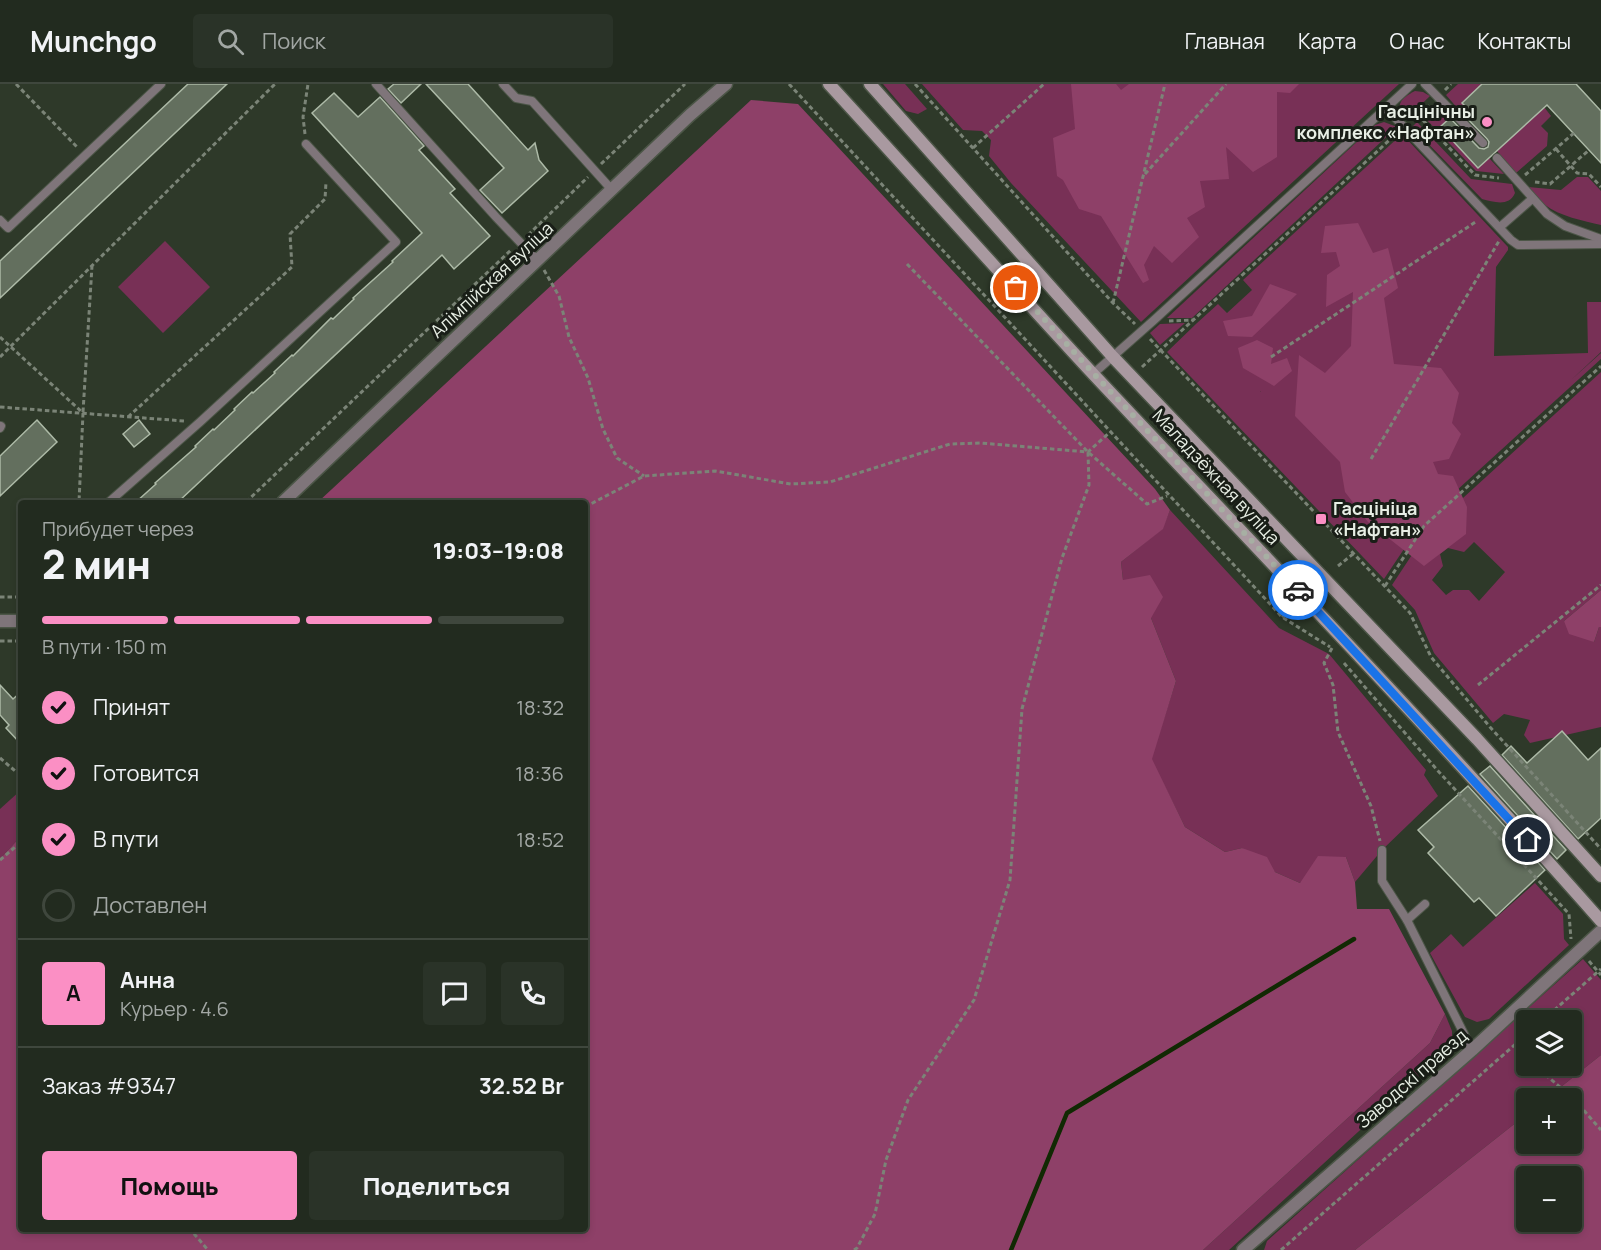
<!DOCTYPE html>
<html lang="ru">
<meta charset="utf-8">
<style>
body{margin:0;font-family:Manrope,sans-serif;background:#2a3328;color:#f1f3f6;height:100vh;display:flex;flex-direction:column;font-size:22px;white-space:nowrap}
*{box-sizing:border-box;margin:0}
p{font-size:20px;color:#a2a7a4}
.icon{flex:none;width:33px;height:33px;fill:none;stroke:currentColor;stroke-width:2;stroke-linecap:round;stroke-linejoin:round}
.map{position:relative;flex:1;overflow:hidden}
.sheet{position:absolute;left:18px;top:416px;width:570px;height:732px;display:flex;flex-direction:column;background:#222b1f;border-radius:6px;box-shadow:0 3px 9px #0003,0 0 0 2px #3f473d}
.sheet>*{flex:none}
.fabs{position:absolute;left:1516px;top:926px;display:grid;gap:12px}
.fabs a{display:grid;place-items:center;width:66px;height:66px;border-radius:6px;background:#222b1f;box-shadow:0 3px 9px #0003,0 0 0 2px #3f473d;font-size:30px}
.pin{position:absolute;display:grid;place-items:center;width:51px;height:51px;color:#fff;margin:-26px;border:3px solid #fff;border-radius:50%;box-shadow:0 2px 6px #0007}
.courier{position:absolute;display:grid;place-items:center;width:60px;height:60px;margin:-30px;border:4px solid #1a73e8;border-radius:50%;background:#fff;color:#222;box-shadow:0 2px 8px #0007}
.head em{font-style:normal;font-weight:800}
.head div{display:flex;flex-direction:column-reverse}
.head{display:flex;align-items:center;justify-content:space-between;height:102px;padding:0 24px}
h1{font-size:39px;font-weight:800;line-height:45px}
.bar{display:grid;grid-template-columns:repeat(4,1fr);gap:9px 6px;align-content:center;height:72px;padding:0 24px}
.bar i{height:8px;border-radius:4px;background:#3f473d}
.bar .current{background:#fb8fc4}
.bar p{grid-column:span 4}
.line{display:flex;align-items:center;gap:15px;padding:0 24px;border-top:2px solid #3f473d}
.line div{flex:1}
.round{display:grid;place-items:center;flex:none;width:63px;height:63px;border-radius:6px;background:#2a3328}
ol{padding:0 24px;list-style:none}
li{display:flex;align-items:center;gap:18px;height:66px}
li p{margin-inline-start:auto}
li .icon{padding:6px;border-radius:50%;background:#fb8fc4;color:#111;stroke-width:4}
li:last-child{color:#a2a7a4}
li i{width:33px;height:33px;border:3px solid #3f473d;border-radius:50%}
.primary-button{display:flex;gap:12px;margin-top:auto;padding:12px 24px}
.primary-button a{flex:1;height:69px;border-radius:6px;background:#fb8fc4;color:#111;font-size:24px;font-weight:800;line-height:69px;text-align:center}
.primary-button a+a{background:#2a3328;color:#f1f3f6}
header{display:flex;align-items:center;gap:36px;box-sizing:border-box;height:84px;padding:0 30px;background:#222b1f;border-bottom:2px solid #3f473d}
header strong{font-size:28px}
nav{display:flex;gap:33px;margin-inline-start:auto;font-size:21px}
.search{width:420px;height:54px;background:#2a3328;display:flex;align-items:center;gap:15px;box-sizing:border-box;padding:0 21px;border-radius:6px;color:#a2a7a4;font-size:22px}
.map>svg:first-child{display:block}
.green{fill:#783056;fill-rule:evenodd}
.forest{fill:#8e4068;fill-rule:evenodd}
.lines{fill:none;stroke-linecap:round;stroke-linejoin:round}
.stream{stroke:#112903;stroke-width:4.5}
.building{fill:#636f5e;stroke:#adbaa7;stroke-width:1.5}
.service-casing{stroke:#4c5647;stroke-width:10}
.tertiary-casing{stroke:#4c5647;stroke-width:15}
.secondary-casing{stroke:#4c5647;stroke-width:15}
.path{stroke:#7b8477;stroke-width:3;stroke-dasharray:4.5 3;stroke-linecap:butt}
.service{stroke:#7f757a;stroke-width:8}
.tertiary{stroke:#7f757a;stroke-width:12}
.secondary{stroke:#a999a0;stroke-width:12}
.done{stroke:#a7afa3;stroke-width:6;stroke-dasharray:0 10.8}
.route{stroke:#1a73e8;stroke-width:8}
.poi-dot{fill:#fb8fc4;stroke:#191e17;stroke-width:2}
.labels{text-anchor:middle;stroke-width:6;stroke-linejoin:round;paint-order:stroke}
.poi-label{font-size:18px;font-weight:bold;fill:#e8efe5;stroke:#191e17;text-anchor:end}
.street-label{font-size:18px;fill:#e8efe5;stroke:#191e17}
</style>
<header>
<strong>Munchgo</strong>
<div class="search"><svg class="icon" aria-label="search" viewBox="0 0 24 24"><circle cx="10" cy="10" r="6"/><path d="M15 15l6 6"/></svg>Поиск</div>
<nav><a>Главная</a><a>Карта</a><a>О нас</a><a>Контакты</a></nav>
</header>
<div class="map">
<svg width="1601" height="1166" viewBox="0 0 1601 1166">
<rect width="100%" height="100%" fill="#2e3929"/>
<g class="green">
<polygon points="883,0 905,0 927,25 918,30 906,27"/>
<polygon points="922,0 1399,0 1141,238 1011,99 989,72 991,56 982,47 963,46"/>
<polygon points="1458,0 1482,0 1462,18 1464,21 1459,26 1446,11"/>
<path d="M1415 7 1423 8 1430 12 1405 36C1394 21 1401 14 1415 7Z"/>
<polygon points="1437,19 1451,33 1440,43 1478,84 1489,74 1504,90 1476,87 1423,32"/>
<polygon points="1544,23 1551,32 1541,42 1548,49 1547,62 1516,89 1497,67"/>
<polygon points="1384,38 1397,43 1192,234 1167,234 1375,41"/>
<path d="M1417 38 1471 95 1512 100 1515 109C1509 123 1494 118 1482 115L1412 43Z"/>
<polygon points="1402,50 1508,163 1508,166 1496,183 1494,272 1588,269 1587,218 1601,218 1601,268 1571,296 1601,269 1601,275 1422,438 1384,495 1167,268 1197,239 1261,308 1197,239 1218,220 1227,229 1252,206 1243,196"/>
<path d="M1577 93H1588L1601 107V141C1584 137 1559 132 1545 121 1539 116 1534 109 1528 103L1561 106Z"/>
<polygon points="165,157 210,203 163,249 118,203"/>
<polygon points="1185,239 1160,261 1150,249 1160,240"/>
<path d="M1601 288V506L1564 537 1594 558 1599 543H1601V643L1530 659 1524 651 1530 636 1504 630 1493 639 1434 569 1415 526 1392 501 1429 445ZM1474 458 1505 488 1479 517 1469 506H1453L1446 511 1432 496 1443 482 1440 470 1448 464 1464 468Z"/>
<polygon points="1170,426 1279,544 1329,570 1426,686 1424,691 1438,712 1382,766 1355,798 1346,773 1300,799 1275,788 1242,764 1225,768 1185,743 1151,675 1176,597 1151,534 1123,496 1121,478 1162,445"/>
<polygon points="21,706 21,752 0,775 0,725"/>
<polygon points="1535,799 1563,830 1564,855 1569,861 1489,935 1477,938 1465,933 1430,869 1451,850 1463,863"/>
<path d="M1583 875 1601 896V971L1547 1014H1527V1030L1355 1166H1264L1267 1157ZM1527 936H1572V981H1527Z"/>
<polygon points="1445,930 1452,947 1452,962 1229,1166 1203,1166 1430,959"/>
</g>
<g class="forest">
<polygon points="1071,0 1116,0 1121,6 1129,0 1299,0 1290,9 1277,8 1277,73 1253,88 1226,63 1229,95 1200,97 1205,123 1187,134 1199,153 1172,179 1154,162 1144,181 1149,196 1143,199 1101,132 1079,125 1063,96 1057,92 1053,54 1075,45"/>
<polygon points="751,16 798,20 1155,405 1170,426 1163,445 1121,478 1123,496 1150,491 1163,513 1151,534 1176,597 1152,675 1185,743 1225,768 1242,764 1267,773 1275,788 1300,799 1318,772 1346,773 1355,798 1357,825 1389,825 1445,930 1430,959 1203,1166 0,1166 0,775 21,752 21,1144 585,1144 585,418 318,418"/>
<polygon points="1358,139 1373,169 1388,164 1398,204 1384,214 1394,280 1441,284 1459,309 1452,339 1461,350 1449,375 1433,378 1438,390 1453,392 1467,423 1466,450 1424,482 1368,438 1345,408 1340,378 1295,332 1299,271 1325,289 1351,262 1353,208 1326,223 1327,191 1340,182 1336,168 1321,169 1325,142"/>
<polygon points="1270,200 1297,210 1252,253 1228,252 1223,237 1252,232"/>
<polygon points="1257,256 1273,264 1271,280 1287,274 1292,287 1274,302 1243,284 1238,264"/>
<polygon points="1601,506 1601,543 1599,543 1594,558 1569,550 1564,537"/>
<path d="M1601 971V1166H1355L1527 1030V1059H1572V1014H1547ZM1527 1092H1572V1137H1527Z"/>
</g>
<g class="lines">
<polyline class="stream" points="1011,1166 1067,1029 1354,855"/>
</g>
<g class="building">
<polygon points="188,0 227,0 0,214 0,177"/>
<polygon points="394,0 421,0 401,19 388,5"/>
<polygon points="426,0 468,0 528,66 535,59 539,76 548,87 502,129 480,106 504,84"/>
<polygon points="1482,0 1576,0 1601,27 1601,79 1547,21 1478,84 1440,43 1450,34 1479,64 1484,65 1488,63 1489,58 1487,55 1459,26 1464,21 1462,19"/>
<polygon points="334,9 358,33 380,13 424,62 419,66 455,105 450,109 490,152 454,185 442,171 178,418 136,418 156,400 155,399 196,363 195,362 213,345 214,346 235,326 234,325 252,308 253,309 275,289 274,288 292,271 293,272 331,234 333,235 354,215 353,214 393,178 392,177 422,149 312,29"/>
<polygon points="37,336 57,358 0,412 0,372"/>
<polygon points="139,336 150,350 134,363 123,350"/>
<polygon points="0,601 13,615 21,608 21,660 6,644 9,641 0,631"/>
<polygon points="1562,647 1588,676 1601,664 1601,734 1578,755 1502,671 1511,662 1527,679"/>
<polygon points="1490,682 1566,766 1557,775 1480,690"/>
<polygon points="1468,702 1545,786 1496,832 1479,814 1474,818 1428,769 1434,763 1418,746"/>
</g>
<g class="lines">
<g class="service-casing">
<g id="service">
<polyline points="376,0 496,133 538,177"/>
<polyline points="503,0 516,14 532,17 612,106"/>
<polyline points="1425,0 1483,59"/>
<polyline points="1386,24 1412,0"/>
<polyline points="1497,74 1547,130 1565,142 1601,155"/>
<polyline points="0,136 8,144 161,0"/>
<polyline points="1500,143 1532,115"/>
<polyline points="1093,290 1153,237 1386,24 1511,156 1518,161 1601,160"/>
<polyline points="0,344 1,342"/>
<polyline points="109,418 200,338 396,158 306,60"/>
<polyline points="1382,766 1382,797 1407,836"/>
<polyline points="1425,820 1407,836 1472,966"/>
</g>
</g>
<g class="tertiary-casing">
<g id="tertiary">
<polyline points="283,418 690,31 726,0"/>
<polyline points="0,537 21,537"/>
<polyline points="1243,1166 1472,966 1601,847"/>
</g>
</g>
<g class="secondary-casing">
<g id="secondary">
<path d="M829 0C918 97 1006 196 1095 292 1265 473 1437 651 1601 837"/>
<polyline points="870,0 1113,273 1477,655 1601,792"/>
</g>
</g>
<g class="path">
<polyline points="16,0 78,64"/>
<polyline points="789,0 1282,533 1330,563"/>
<polyline points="915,0 1113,219 1135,240"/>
<polyline points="1445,6 1451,0"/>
<polyline points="1418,31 1475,91 1499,94"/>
<polyline points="1412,36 1429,21"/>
<polyline points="305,50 303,33 308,0"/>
<polyline points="973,64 1044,0"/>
<polyline points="1556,65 1577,89 1589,90 1601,103"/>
<polyline points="601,80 685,0"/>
<polyline points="1145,90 1226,0"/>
<polyline points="1525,91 1574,49"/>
<polyline points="1535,98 1550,100 1589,66"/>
<polyline points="528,151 588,93"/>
<polyline points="907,180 1088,368 1147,420 1167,412"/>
<polyline points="544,186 559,212 569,253 588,294 603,345 617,374 644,392"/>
<polyline points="1113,219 1165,0"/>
<polyline points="1169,237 1193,236"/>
<polyline points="0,253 83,329 79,418"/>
<polyline points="1150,255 1410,529 1431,573 1490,643 1601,765"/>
<polyline points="0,273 275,0"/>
<polyline points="1271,273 1477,137"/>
<polyline points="1142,283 1395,51"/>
<polyline points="0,323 184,337"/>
<polyline points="83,328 92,182"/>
<polyline points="128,333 292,183 290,150 325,115 326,98"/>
<polyline points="1371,375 1499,157"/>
<polyline points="246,418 512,165"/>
<polyline points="585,423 644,392 715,387 791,400 830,398 950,360 981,359 1088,368 1109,349"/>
<polyline points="1338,482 1353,470"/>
<polyline points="1385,502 1424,442 1601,282"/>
<polyline points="0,513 21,513"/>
<polyline points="1282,533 1294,522"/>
<polyline points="0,557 21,557"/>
<polyline points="1332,564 1324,579 1333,601 1338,648 1371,722 1380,757"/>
<polyline points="1344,579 1439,688 1569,830 1571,855"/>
<polyline points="1478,601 1601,501"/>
<polyline points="0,674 21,692"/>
<polyline points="0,776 21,758"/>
<polyline points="1589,877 1601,891"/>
<polyline points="1543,936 1601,885"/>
<polyline points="1518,958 1527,972"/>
<polyline points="1534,981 1573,1014 1601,1046"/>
<polyline points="189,1144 208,1166"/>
<polyline points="854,1166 857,1164 875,1130 886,1076 908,1016 974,916 1010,796 1022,625 1062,474 1089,401 1088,368"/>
<polyline points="1281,1166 1527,950"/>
</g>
<use href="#service" class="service"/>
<use href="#tertiary" class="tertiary"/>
<use href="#secondary" class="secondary"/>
</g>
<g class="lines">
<polyline class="done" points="1016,204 1094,290 1298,506"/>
<polyline class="route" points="1298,506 1528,756"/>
</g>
<g class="poi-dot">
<circle cx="1487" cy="38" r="6"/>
<rect x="1315" y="429" width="12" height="12" rx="3"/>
</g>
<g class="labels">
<g class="poi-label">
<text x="1475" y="34">Гасцінічны<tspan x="1475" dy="21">комплекс «Нафтан»</tspan></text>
<text x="1333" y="431" text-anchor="start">Гасцініца<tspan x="1333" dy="21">«Нафтан»</tspan></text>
</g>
<g class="street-label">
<text transform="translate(492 196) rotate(-43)" y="6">Алімпійская вуліца</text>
<text transform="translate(1216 393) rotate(47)" y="6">Маладзёжная вуліца</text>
<text transform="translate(1412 995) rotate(-41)" y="6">Заводскі праезд</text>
</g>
</g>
</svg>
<div class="fabs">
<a><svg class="icon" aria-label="layers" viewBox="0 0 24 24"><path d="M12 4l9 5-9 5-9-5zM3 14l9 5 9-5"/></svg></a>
<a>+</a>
<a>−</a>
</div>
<div class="pin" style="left:1016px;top:204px;background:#ea580c"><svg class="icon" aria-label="bag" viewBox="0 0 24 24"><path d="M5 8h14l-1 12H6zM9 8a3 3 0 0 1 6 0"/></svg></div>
<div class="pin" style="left:1528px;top:756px;background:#1f2937"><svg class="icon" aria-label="home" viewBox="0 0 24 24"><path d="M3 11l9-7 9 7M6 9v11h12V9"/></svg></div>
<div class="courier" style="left:1298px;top:506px"><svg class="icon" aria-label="car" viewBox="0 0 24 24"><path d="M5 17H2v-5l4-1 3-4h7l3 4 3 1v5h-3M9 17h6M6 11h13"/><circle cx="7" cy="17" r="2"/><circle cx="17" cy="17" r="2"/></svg></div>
<section class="sheet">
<div class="head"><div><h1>2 мин</h1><p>Прибудет через</p></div><em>19:03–19:08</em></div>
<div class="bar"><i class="current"></i><i class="current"></i><i class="current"></i><i></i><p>В пути · 150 m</p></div>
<ol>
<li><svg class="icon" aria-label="check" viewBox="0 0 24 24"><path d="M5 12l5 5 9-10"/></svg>Принят<p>18:32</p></li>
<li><svg class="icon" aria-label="check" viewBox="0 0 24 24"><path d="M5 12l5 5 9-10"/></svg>Готовится<p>18:36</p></li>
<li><svg class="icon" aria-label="check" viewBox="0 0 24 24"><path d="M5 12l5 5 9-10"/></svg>В пути<p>18:52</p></li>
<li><i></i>Доставлен</li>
</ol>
<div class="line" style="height:108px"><b class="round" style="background:#fb8fc4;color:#111">А</b><div><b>Анна</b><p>Курьер · 4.6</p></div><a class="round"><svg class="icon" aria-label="chat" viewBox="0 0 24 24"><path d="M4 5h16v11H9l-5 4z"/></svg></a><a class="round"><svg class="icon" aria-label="phone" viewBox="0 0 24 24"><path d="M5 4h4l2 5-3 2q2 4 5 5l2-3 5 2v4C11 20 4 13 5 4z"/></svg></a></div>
<div class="line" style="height:78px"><div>Заказ #9347</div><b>32.52 Br</b></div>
<div class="primary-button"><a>Помощь</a><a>Поделиться</a></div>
</section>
</div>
